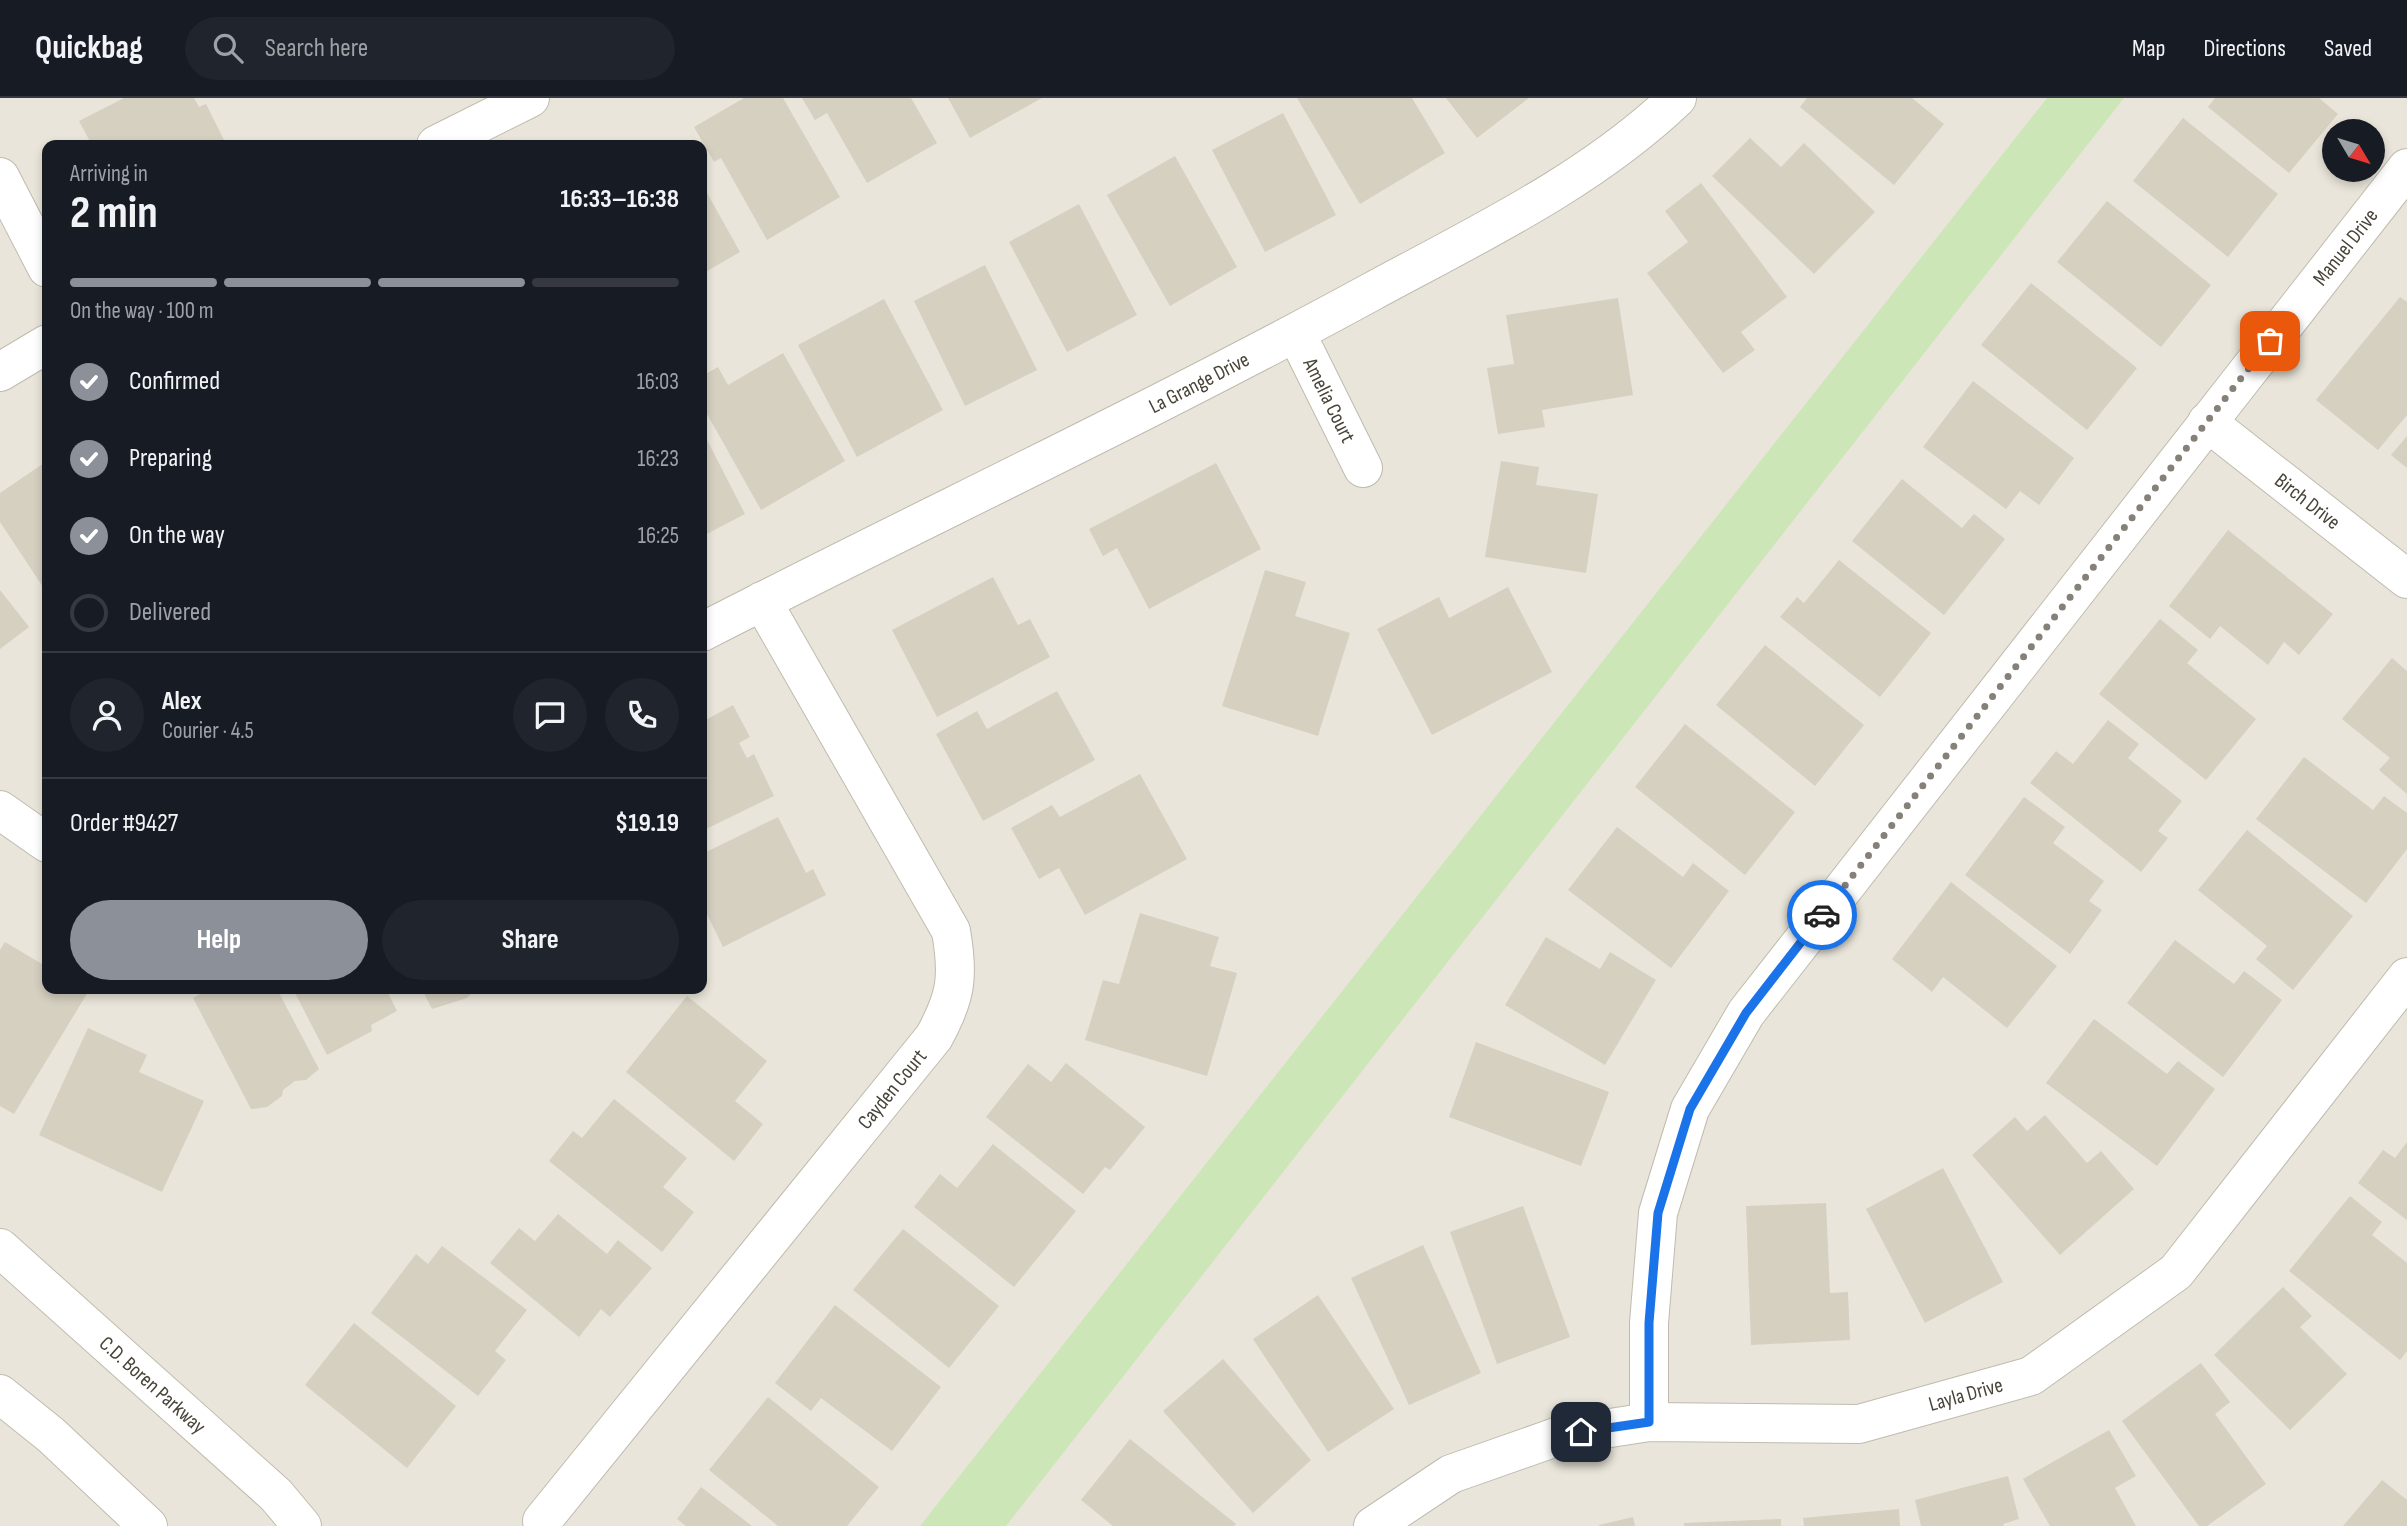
<!DOCTYPE html>
<meta charset="utf-8">
<style>
body{margin:0;font-family:"Sofia Sans Condensed",sans-serif;background:#20242c;color:#f1f3f6;height:100vh;display:flex;flex-direction:column;font-size:26px;white-space:nowrap}
*{box-sizing:border-box;margin:0}
p{font-size:23px;color:#9ea1a6}
.icon{flex:none;width:38px;height:38px;fill:none;stroke:currentColor;stroke-width:2;stroke-linecap:round;stroke-linejoin:round}
.map{position:relative;flex:1;overflow:hidden}
.panel{position:absolute;left:42px;top:42px;width:665px;height:854px;display:flex;flex-direction:column;background:#171b24;border-radius:14px;box-shadow:0 4px 10px #0003}
.panel>*{flex:none}
.needle{width:46px;rotate:128deg}
.controls{position:absolute;left:2322px;top:21px;display:grid;gap:14px}
.controls a{display:grid;place-items:center;width:63px;height:63px;border-radius:50%;background:#171b24;box-shadow:0 4px 10px #0003;font-size:35px}
.pin{position:absolute;display:grid;place-items:center;width:60px;height:60px;color:#fff;margin:-30px;border-radius:14px;box-shadow:0 4px 10px #0006}
.courier{position:absolute;display:grid;place-items:center;width:70px;height:70px;margin:-35px;border:5px solid #1a73e8;border-radius:50%;background:#fff;color:#222;box-shadow:0 2px 9px #0007}
.headline em{font-style:normal;font-weight:700}
.headline div{display:flex;flex-direction:column-reverse}
.headline{display:flex;align-items:center;justify-content:space-between;height:119px;padding:0 28px}
h1{font-size:46px;font-weight:700;line-height:52px}
.bar{display:grid;grid-template-columns:repeat(4,1fr);gap:10px 7px;align-content:center;height:84px;padding:0 28px}
.bar i{height:9px;border-radius:5px;background:#363941}
.bar .on{background:#8c9099}
.bar p{grid-column:span 4}
.line{display:flex;align-items:center;gap:18px;padding:0 28px;border-top:2px solid #363941}
.line div{flex:1}
.round{display:grid;place-items:center;flex:none;width:74px;height:74px;border-radius:37px;background:#20242c}
ol{padding:0 28px;list-style:none}
li{display:flex;align-items:center;gap:21px;height:77px}
li p{margin-inline-start:auto}
li .icon{padding:7px;border-radius:50%;background:#8c9099;color:#fff;stroke-width:4}
li:last-child{color:#9ea1a6}
li i{width:38px;height:38px;border:4px solid #363941;border-radius:50%}
.cta{display:flex;gap:14px;margin-top:auto;padding:14px 28px}
.cta a{flex:1;height:80px;border-radius:42px;background:#8c9099;color:#fff;font-size:28px;font-weight:700;line-height:80px;text-align:center}
.cta a+a{background:#20242c;color:#f1f3f6}
header{display:flex;align-items:center;gap:42px;box-sizing:border-box;height:98px;padding:0 35px;background:#171b24;border-bottom:2px solid #363941}
header strong{font-size:33px}
nav{display:flex;gap:38px;margin-inline-start:auto;font-size:24px}
.search{width:490px;height:63px;background:#20242c;display:flex;align-items:center;gap:18px;box-sizing:border-box;padding:0 24px;border-radius:38px;color:#9ea1a6;font-size:26px}
.map>svg:first-child{display:block}
.residential{fill:#e9e5da;fill-rule:evenodd}
.green{fill:#cde6b7}
.building{fill:#d6d0c1}
.lines{fill:none;stroke-linecap:round;stroke-linejoin:round}
.minor-casing{stroke:#c0bbae;stroke-width:40}
.minor{stroke:#fff;stroke-width:38}
.done{stroke:#858178;stroke-width:7;stroke-dasharray:0 12.6}
.route{stroke:#1a73e8;stroke-width:9}
.labels{text-anchor:middle;stroke-width:5;stroke-linejoin:round;paint-order:stroke}
.street-label{font-size:21px;fill:#494439;stroke:#fff}
</style>
<header>
<strong>Quickbag</strong>
<div class="search"><svg class="icon" aria-label="search" viewBox="0 0 24 24"><circle cx="10" cy="10" r="6"/><path d="M15 15l6 6"/></svg>Search here</div>
<nav><a>Map</a><a>Directions</a><a>Saved</a></nav>
</header>
<div class="map">
<svg width="2407" height="1428" viewBox="0 0 2407 1428">
<rect width="100%" height="100%" fill="#f5f3ec"/>
<path class="residential" d="M0 0H2407V1428H0ZM2334 33H2373V72H2334ZM47 47H702V891H47Z"/>
<polygon class="green" points="2047,0 2124,0 1006,1428 920,1428"/>
<g class="building">
<polygon points="124,0 194,0 199,9 206,6 224,42 213,47 92,47 79,23"/>
<polygon points="744,0 783,0 840,99 767,142 721,60 714,64 694,29"/>
<polygon points="802,0 911,0 937,45 867,85 827,15 815,22"/>
<polygon points="948,0 1042,0 970,40"/>
<polygon points="1297,0 1412,0 1445,55 1360,106"/>
<polygon points="1446,0 1529,0 1477,40"/>
<polygon points="1807,0 1912,0 1944,26 1894,87 1800,9"/>
<polygon points="2215,0 2319,0 2338,16 2289,75 2208,9"/>
<polygon points="1283,15 1336,117 1265,154 1212,52"/>
<polygon points="2183,20 2278,96 2228,159 2133,83"/>
<polygon points="1750,40 1781,69 1804,45 1875,114 1814,176 1712,78"/>
<polygon points="1175,58 1237,169 1170,208 1107,97"/>
<polygon points="1701,85 1787,199 1741,234 1755,252 1723,275 1647,175 1688,144 1665,113"/>
<polygon points="702,86 740,154 702,176"/>
<polygon points="2107,103 2211,187 2161,249 2057,164"/>
<polygon points="1079,106 1137,217 1067,254 1009,144"/>
<polygon points="985,167 1037,272 965,308 914,203"/>
<polygon points="2031,185 2137,270 2087,332 1981,247"/>
<polygon points="2400,199 2407,204 2407,317 2378,352 2316,302"/>
<polygon points="1618,200 1633,297 1542,312 1545,329 1498,336 1487,270 1514,266 1506,217"/>
<polygon points="884,201 943,312 857,359 798,247"/>
<polygon points="783,255 845,363 761,412 702,307 702,278 718,269 728,287"/>
<polygon points="1973,283 2074,360 2039,407 2020,393 2006,411 1923,349"/>
<polygon points="702,332 745,416 703,438 702,436"/>
<polygon points="2407,338 2407,370 2391,357"/>
<polygon points="47,363 47,495 0,424 0,395"/>
<polygon points="1501,363 1539,369 1536,387 1598,396 1586,475 1485,459"/>
<polygon points="1216,365 1261,451 1149,511 1117,450 1103,458 1089,431"/>
<polygon points="1902,381 1962,430 1974,416 2005,441 1944,517 1852,443"/>
<polygon points="2228,432 2333,516 2299,557 2284,544 2268,567 2220,528 2210,541 2169,508"/>
<polygon points="1839,462 1931,535 1880,599 1780,519 1797,499 1804,505"/>
<polygon points="1265,472 1306,484 1295,518 1350,535 1318,638 1222,608"/>
<polygon points="993,479 1018,527 1030,521 1050,559 937,619 892,532"/>
<polygon points="1508,489 1552,574 1432,637 1377,531 1439,499 1449,520"/>
<polygon points="0,492 29,529 0,551"/>
<polygon points="2160,521 2198,552 2187,565 2256,621 2206,682 2099,596"/>
<polygon points="1765,547 1864,627 1815,688 1716,607"/>
<polygon points="2392,560 2407,573 2407,696 2379,672 2390,660 2342,621"/>
<polygon points="1057,593 1095,662 983,723 936,636 977,613 987,631"/>
<polygon points="733,607 750,639 739,645 747,660 754,656 774,698 702,733 702,624"/>
<polygon points="2108,622 2139,646 2128,660 2182,703 2158,733 2168,740 2141,774 2030,685 2056,653 2073,666"/>
<polygon points="1685,626 1795,714 1745,777 1635,689"/>
<polygon points="2304,659 2373,712 2384,698 2407,715 2407,751 2366,805 2256,721"/>
<polygon points="1140,676 1187,761 1085,817 1059,770 1039,781 1011,730 1052,707 1060,719"/>
<polygon points="2024,699 2065,729 2053,745 2104,783 2089,803 2102,812 2070,856 1965,777"/>
<polygon points="778,719 806,775 813,771 826,797 723,849 702,806 702,756"/>
<polygon points="1617,729 1683,779 1693,765 1729,793 1671,870 1568,792"/>
<polygon points="2247,732 2353,818 2293,892 2256,861 2267,848 2198,792"/>
<polygon points="1951,784 2057,868 2007,930 1943,879 1932,894 1892,861"/>
<polygon points="1140,815 1219,839 1210,868 1237,875 1207,978 1085,942 1103,882 1119,886"/>
<polygon points="1546,839 1600,871 1610,854 1656,882 1605,967 1505,907"/>
<polygon points="2175,842 2234,886 2244,873 2282,902 2223,979 2127,905"/>
<polygon points="5,844 47,869 47,891 84,891 88,894 14,1016 0,1008 0,852"/>
<polygon points="210,891 277,891 319,971 306,982 295,983 283,992 282,998 267,1009 251,1011 193,900"/>
<polygon points="293,891 386,891 397,913 371,927 372,933 327,957"/>
<polygon points="422,891 475,891 467,900 432,911"/>
<polygon points="687,898 767,963 735,1003 763,1026 734,1063 626,974"/>
<polygon points="2094,921 2167,976 2178,963 2215,991 2157,1068 2046,985"/>
<polygon points="88,930 147,957 139,974 204,1003 162,1094 39,1037"/>
<polygon points="1476,944 1609,994 1581,1068 1449,1019"/>
<polygon points="1066,965 1145,1029 1110,1072 1105,1069 1083,1096 986,1019 1028,966 1051,984"/>
<polygon points="614,1001 687,1060 663,1089 694,1114 662,1154 549,1063 573,1033 582,1040"/>
<polygon points="2045,1017 2087,1065 2101,1053 2134,1091 2060,1157 1972,1057 2015,1019 2027,1033"/>
<polygon points="2407,1044 2407,1122 2358,1085 2383,1052 2395,1060"/>
<polygon points="993,1046 1076,1113 1014,1189 914,1109 940,1076 957,1090"/>
<polygon points="1943,1070 2003,1184 1925,1225 1866,1111"/>
<polygon points="2350,1098 2382,1124 2372,1137 2407,1165 2407,1253 2400,1262 2289,1173"/>
<polygon points="1826,1105 1830,1195 1848,1194 1850,1242 1751,1247 1746,1108"/>
<polygon points="1523,1108 1570,1239 1497,1266 1450,1134"/>
<polygon points="558,1116 607,1156 618,1142 652,1170 610,1219 601,1211 579,1239 490,1165 519,1130 535,1143"/>
<polygon points="903,1131 999,1208 949,1270 853,1192"/>
<polygon points="1423,1147 1481,1275 1409,1307 1351,1180"/>
<polygon points="442,1148 527,1212 495,1253 506,1262 478,1298 371,1215 416,1156 428,1166"/>
<polygon points="2283,1189 2312,1218 2300,1229 2347,1276 2290,1332 2214,1257"/>
<polygon points="1318,1197 1394,1311 1328,1354 1253,1241"/>
<polygon points="835,1207 941,1289 892,1353 821,1300 811,1313 775,1285"/>
<polygon points="354,1225 456,1308 407,1370 305,1287"/>
<polygon points="1223,1261 1311,1362 1253,1415 1163,1313"/>
<polygon points="2201,1265 2230,1304 2215,1316 2266,1386 2207,1428 2199,1428 2122,1323"/>
<polygon points="768,1299 879,1389 847,1428 778,1428 709,1372"/>
<polygon points="2109,1332 2136,1378 2115,1390 2136,1428 2050,1428 2023,1381"/>
<polygon points="1130,1341 1236,1426 1234,1428 1113,1428 1081,1402"/>
<polygon points="2008,1378 2019,1421 2003,1426 2004,1428 1921,1428 1915,1402"/>
<polygon points="2382,1382 2407,1402 2407,1428 2343,1428"/>
<polygon points="701,1389 752,1428 686,1428 677,1421"/>
<polygon points="1899,1411 1900,1428 1804,1428 1803,1420"/>
<polygon points="1633,1419 1635,1428 1599,1428 1599,1427"/>
<polygon points="1781,1421 1781,1428 1684,1428 1684,1425"/>
</g>
<g class="lines">
<g class="minor-casing">
<g id="minor">
<polyline points="436,47 530,0"/>
<polyline points="0,79 47,170"/>
<path id="s1" d="M1296 235 1363 370"/>
<polyline points="0,274 47,246"/>
<path id="s2" d="M2207 324 2407 481"/>
<path id="s3" d="M702 534C924 420 1151 314 1371 194 1476 137 1589 84 1677 0"/>
<polyline points="0,712 47,745"/>
<path id="s4" d="M0 1150 276 1397 302 1428"/>
<polyline points="0,1296 51,1337 148,1428"/>
<path id="s5" d="M1649 1324V1225L1658 1115 1690 1011 1746 915 2407 70"/>
<path id="s6" d="M542 1423 934 939C956 899 959 879 951 833L762 503"/>
<path id="s7" d="M1373 1428 1451 1376 1559 1338 1649 1324 1859 1326 2031 1278 2176 1174 2407 879"/>
</g>
</g>
<use href="#minor" class="minor"/>
</g>
<g class="lines">
<polyline class="done" points="1822,817 2270,243"/>
<polyline class="route" points="1581,1334 1649,1324 1649,1225 1658,1115 1690,1011 1746,915 1822,817"/>
</g>
<g class="labels">
<g class="street-label">
<text dy="7" stroke="none"><textPath href="#s5" startOffset="1402">Manuel Drive</textPath></text>
<text dy="7" stroke="none"><textPath href="#s3" startOffset="556">La Grange Drive</textPath></text>
<text dy="7" stroke="none"><textPath href="#s1" startOffset="75">Amelia Court</textPath></text>
<text dy="7" stroke="none"><textPath href="#s2" startOffset="128">Birch Drive</textPath></text>
<text dy="7" stroke="none"><textPath href="#s6" startOffset="556">Cayden Court</textPath></text>
<text dy="7" stroke="none"><textPath href="#s4" startOffset="205">C.D. Boren Parkway</textPath></text>
<text dy="7" stroke="none"><textPath href="#s7" startOffset="620">Layla Drive</textPath></text>
</g>
</g>
</svg>
<div class="controls">
<a><svg class="needle" viewBox="-14 -14 28 28"><path d="M0-13l5 13h-10z" fill="#e53935"/><path d="M0 13l5-13h-10z" fill="#9ea1a6"/></svg></a>
</div>
<div class="pin" style="left:2270px;top:243px;background:#ea580c"><svg class="icon" aria-label="bag" viewBox="0 0 24 24"><path d="M5 8h14l-1 12H6zM9 8a3 3 0 0 1 6 0"/></svg></div>
<div class="pin" style="left:1581px;top:1334px;background:#1f2937"><svg class="icon" aria-label="home" viewBox="0 0 24 24"><path d="M3 11l9-7 9 7M6 9v11h12V9"/></svg></div>
<div class="courier" style="left:1822px;top:817px"><svg class="icon" aria-label="car" viewBox="0 0 24 24"><path d="M5 17H2v-5l4-1 3-4h7l3 4 3 1v5h-3M9 17h6M6 11h13"/><circle cx="7" cy="17" r="2"/><circle cx="17" cy="17" r="2"/></svg></div>
<section class="panel">
<div class="headline"><div><h1>2 min</h1><p>Arriving in</p></div><em>16:33–16:38</em></div>
<div class="bar"><i class="on"></i><i class="on"></i><i class="on"></i><i></i><p>On the way · 100 m</p></div>
<ol>
<li><svg class="icon" aria-label="check" viewBox="0 0 24 24"><path d="M5 12l5 5 9-10"/></svg>Confirmed<p>16:03</p></li>
<li><svg class="icon" aria-label="check" viewBox="0 0 24 24"><path d="M5 12l5 5 9-10"/></svg>Preparing<p>16:23</p></li>
<li><svg class="icon" aria-label="check" viewBox="0 0 24 24"><path d="M5 12l5 5 9-10"/></svg>On the way<p>16:25</p></li>
<li><i></i>Delivered</li>
</ol>
<div class="line" style="height:126px"><a class="round"><svg class="icon" aria-label="person" viewBox="0 0 24 24"><circle cx="12" cy="8" r="4"/><path d="M4 21q1-7 8-7t8 7"/></svg></a><div><b>Alex</b><p>Courier · 4.5</p></div><a class="round"><svg class="icon" aria-label="chat" viewBox="0 0 24 24"><path d="M4 5h16v11H9l-5 4z"/></svg></a><a class="round"><svg class="icon" aria-label="phone" viewBox="0 0 24 24"><path d="M5 4h4l2 5-3 2q2 4 5 5l2-3 5 2v4C11 20 4 13 5 4z"/></svg></a></div>
<div class="line" style="height:91px"><div>Order #9427</div><b>$19.19</b></div>
<div class="cta"><a>Help</a><a>Share</a></div>
</section>
</div>
